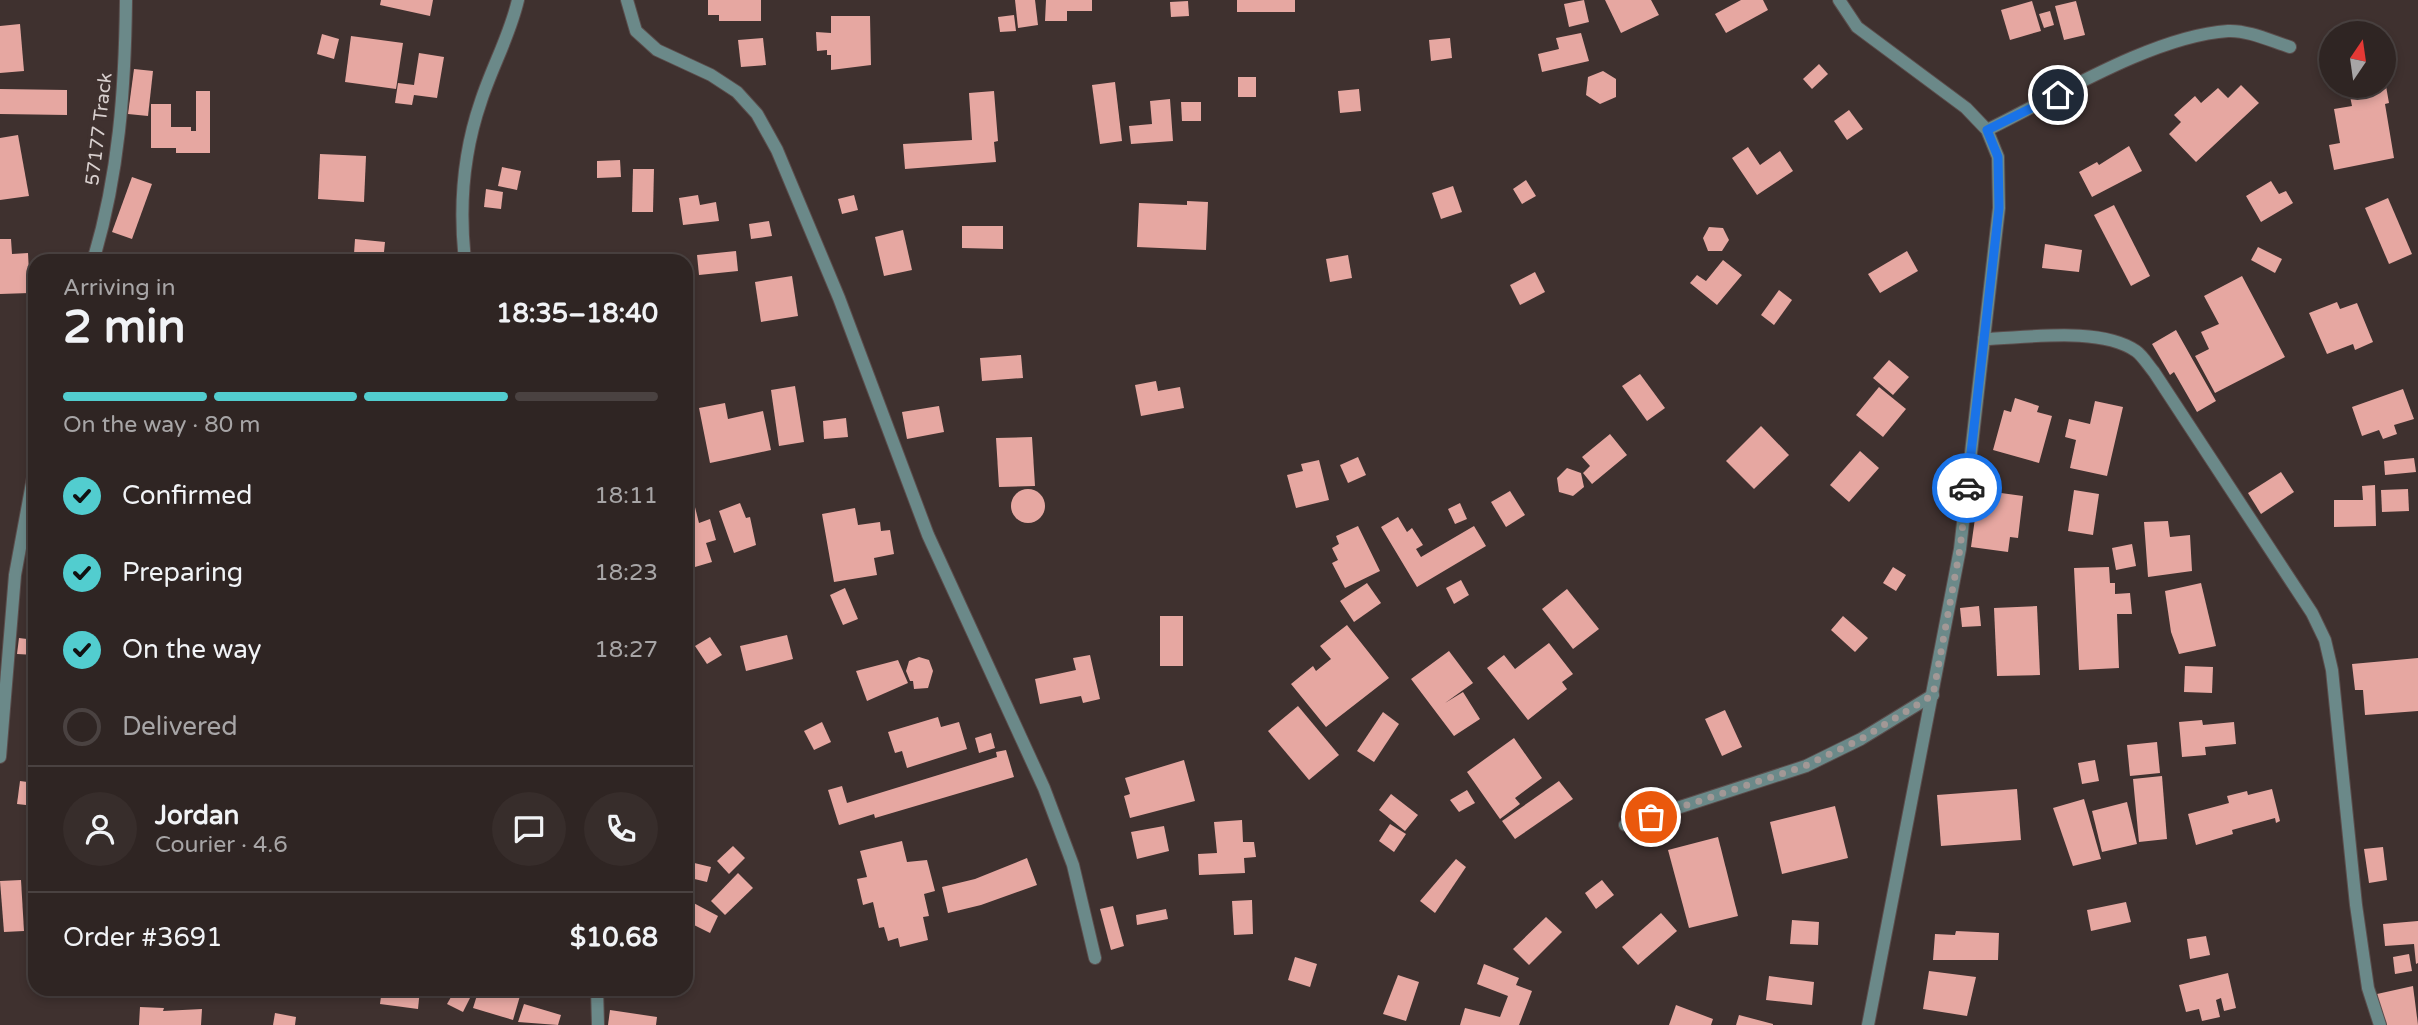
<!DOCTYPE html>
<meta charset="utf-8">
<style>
body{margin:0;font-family:"Varela Round",sans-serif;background:#372d2b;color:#f1f3f6;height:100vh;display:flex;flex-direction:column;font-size:26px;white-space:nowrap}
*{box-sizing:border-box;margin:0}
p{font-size:23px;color:#a7a5a6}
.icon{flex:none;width:38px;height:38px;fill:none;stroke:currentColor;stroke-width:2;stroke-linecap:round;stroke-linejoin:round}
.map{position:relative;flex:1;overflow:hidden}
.sheet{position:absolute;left:28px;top:254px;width:665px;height:742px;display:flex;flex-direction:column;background:#2f2523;border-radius:21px;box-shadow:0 4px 10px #0003,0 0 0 2px #4a4241}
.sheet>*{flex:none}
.needle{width:46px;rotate:13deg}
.buttons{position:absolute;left:2319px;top:21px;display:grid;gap:14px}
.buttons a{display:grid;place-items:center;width:77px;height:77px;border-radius:50%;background:#2f2523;box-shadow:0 4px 10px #0003,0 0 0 2px #4a4241;font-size:35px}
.pin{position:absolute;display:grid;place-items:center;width:60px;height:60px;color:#fff;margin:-30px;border:4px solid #fff;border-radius:50%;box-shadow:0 2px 7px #0007}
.courier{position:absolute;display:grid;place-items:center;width:70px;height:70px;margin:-35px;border:5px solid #1a73e8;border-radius:50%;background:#fff;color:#222;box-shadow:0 2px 9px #0007}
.headline em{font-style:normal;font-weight:700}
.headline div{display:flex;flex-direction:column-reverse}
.headline{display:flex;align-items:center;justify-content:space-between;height:119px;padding:0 35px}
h1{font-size:46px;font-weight:700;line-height:52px}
.bar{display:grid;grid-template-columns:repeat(4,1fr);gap:10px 7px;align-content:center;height:84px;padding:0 35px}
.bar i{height:9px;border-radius:5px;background:#4a4241}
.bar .current{background:#52cdcf}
.bar p{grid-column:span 4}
.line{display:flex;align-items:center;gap:18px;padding:0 35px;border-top:2px solid #4a4241}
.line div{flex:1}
.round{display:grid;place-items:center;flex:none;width:74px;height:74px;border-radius:37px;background:#372d2b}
ol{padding:0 35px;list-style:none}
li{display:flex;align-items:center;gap:21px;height:77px}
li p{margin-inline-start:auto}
li .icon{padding:7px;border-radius:50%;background:#52cdcf;color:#111;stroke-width:4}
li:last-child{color:#a7a5a6}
li i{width:38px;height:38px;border:4px solid #4a4241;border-radius:50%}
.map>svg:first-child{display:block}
.building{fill:#e6a7a1}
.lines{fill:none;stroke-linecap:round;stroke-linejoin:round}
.minor-casing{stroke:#5b4d4c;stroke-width:14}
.minor{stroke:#6b8989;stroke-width:12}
.done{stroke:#a29896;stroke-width:7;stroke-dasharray:0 12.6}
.route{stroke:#1a73e8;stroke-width:9}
.labels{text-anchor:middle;stroke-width:7;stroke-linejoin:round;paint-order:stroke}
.street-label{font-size:19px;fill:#d8cfce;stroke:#3f312f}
</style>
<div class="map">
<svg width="2418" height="1025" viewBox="0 0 2418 1025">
<rect width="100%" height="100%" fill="#3f312f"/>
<g class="building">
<polygon points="381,0 433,0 430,16 380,5"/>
<polygon points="708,0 761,0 761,21 719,21 719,15 708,15"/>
<polygon points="1015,0 1035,0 1038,25 1018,28"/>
<polygon points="1046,0 1092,0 1092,11 1067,11 1067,21 1045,21"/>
<rect x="1237" y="0" width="58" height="12"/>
<polygon points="1584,0 1589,22 1569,27 1564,4"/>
<polygon points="1605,0 1651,0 1659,15 1621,33"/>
<polygon points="1741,0 1763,0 1768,10 1726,33 1715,14"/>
<polygon points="1188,1 1189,16 1171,17 1170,2"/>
<polygon points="2032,1 2041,31 2010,40 2001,10"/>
<polygon points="2076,1 2085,35 2064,40 2055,6"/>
<polygon points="2050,11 2054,25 2044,28 2039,14"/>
<polygon points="1014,15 1016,31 1000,32 998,17"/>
<polygon points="831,16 870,16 871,65 831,70 831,55 827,55 827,50 817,51 816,32 831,33"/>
<polygon points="20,24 24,71 0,73 0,26"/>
<polygon points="1581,33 1589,61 1542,72 1538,54 1559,49 1556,38"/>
<polygon points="322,34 339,39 334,59 317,54"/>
<polygon points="351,36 403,43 396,89 345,82"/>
<polygon points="763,38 766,65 741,67 738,40"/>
<polygon points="1450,38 1452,58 1431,61 1429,40"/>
<polygon points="419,53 444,57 437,98 414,95 412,105 395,103 398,83 414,85"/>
<polygon points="1819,64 1828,74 1812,89 1803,79"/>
<polygon points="134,69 153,71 148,116 128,114"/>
<polygon points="1603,71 1616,79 1616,97 1600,104 1586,95 1588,77"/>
<rect x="1238" y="77" width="18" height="20"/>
<polygon points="1115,82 1122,141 1100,144 1092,85"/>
<polygon points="2241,85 2259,103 2196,162 2169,134 2181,122 2174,115 2195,96 2201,103 2218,88 2228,98"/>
<polygon points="2348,86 2386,86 2389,103 2385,104 2394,158 2334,170 2329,145 2340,143 2334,109 2352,106"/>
<polygon points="0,89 67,90 67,115 0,114"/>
<polygon points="1359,89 1361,111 1340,113 1338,91"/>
<polygon points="196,91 210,91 210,153 176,153 176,148 151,148 151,104 171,104 171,127 191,127 191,131 196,131"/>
<polygon points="994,91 998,141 994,142 996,162 905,169 903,144 972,140 969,93"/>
<polygon points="1170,99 1173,141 1131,144 1129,126 1152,124 1150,101"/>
<polygon points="1181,102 1201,102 1201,121 1182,121"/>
<polygon points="1849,110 1863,129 1847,140 1834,121"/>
<polygon points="18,135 29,196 0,200 0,138"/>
<polygon points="2129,146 2142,171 2092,197 2079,172 2097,162 2099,165"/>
<polygon points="1748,147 1760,165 1780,151 1793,171 1757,195 1732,158"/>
<polygon points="320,154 366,156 364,202 318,199"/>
<polygon points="620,160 621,177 597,178 597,161"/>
<polygon points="502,167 521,171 517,190 498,186"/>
<polygon points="633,169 654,169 653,212 632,212"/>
<polygon points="132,177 152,184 132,239 112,232"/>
<polygon points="1526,180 1536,196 1522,204 1513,189"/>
<polygon points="2271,181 2279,194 2286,191 2293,203 2261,222 2246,196"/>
<polygon points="1453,186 1462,212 1441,219 1432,193"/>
<polygon points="486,189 503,192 501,209 484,207"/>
<polygon points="698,195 700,205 716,202 719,221 683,225 679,198"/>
<polygon points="854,195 858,210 842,214 838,199"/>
<polygon points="2388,198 2412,254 2389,264 2365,208"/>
<polygon points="1187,201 1208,202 1206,250 1137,247 1139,203 1187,205"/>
<polygon points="2114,205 2150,276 2131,286 2094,215"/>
<polygon points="769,221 772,236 751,239 749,224"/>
<polygon points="962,226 1003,226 1003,249 962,248"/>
<polygon points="1709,227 1723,228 1729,240 1722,251 1708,251 1703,238"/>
<polygon points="903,230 912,270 884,276 875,237"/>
<polygon points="0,239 11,239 12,254 28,253 30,293 0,294"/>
<polygon points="355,239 385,242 384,252 407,254 406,261 335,261 335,252 354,254"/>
<polygon points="2045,244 2082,250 2079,272 2042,268"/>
<polygon points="2258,247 2282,259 2275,273 2251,260"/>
<polygon points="736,251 738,271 699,275 697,255"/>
<polygon points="1907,251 1918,271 1880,293 1868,274"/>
<polygon points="1348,255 1352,278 1330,282 1326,259"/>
<polygon points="1723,260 1742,275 1717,305 1690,283 1697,275 1706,281"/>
<polygon points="1535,272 1545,292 1520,305 1510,285"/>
<polygon points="792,276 798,316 761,322 755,282"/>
<polygon points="2242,276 2285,357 2215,393 2195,356 2209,349 2201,332 2219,324 2204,296"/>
<polygon points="1779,290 1792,300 1774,325 1761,315"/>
<polygon points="2337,302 2340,309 2357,303 2373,342 2355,350 2353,344 2327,354 2309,313"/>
<polygon points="2176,330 2216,401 2197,412 2174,372 2170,375 2152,344"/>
<polygon points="1021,355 1023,378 982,381 980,358"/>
<polygon points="1889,360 1909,377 1893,395 1873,378"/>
<polygon points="1640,374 1665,408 1647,421 1622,386"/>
<polygon points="1156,381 1158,391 1180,387 1184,408 1141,416 1135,385"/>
<polygon points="795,386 804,442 779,446 771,390"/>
<polygon points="1879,387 1906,409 1883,437 1856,415"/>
<polygon points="2403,389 2414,419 2394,425 2397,434 2383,439 2379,430 2362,436 2352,407"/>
<polygon points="2015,398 2039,406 2037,412 2052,416 2039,463 1993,450 2004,410 2011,412"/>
<polygon points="2095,401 2123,407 2107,476 2070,468 2076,440 2065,437 2069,419 2090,424"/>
<polygon points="725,403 728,419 763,411 771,450 710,463 699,408"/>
<polygon points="939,406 944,432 907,439 902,412"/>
<polygon points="846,418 848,437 824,439 823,421"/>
<polygon points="1761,426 1789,455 1754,489 1726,461"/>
<polygon points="1610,434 1627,455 1592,484 1583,473 1590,466 1582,457"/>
<polygon points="1032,437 1035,486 999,487 996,438"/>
<polygon points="1860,451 1879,468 1849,502 1830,485"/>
<polygon points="1358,457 1366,475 1348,483 1340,465"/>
<polygon points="2414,458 2416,472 2385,475 2384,461"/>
<polygon points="1319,460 1329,500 1296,508 1287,475 1303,471 1301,464"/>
<polygon points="1567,468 1581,473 1584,487 1573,496 1559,492 1557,478"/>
<polygon points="2281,472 2294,492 2261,514 2248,493"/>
<polygon points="2375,485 2376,526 2334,527 2334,500 2363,500 2362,486"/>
<circle cx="1028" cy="506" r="17"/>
<polygon points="2408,489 2409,511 2382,512 2381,490"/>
<polygon points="1979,490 2023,496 2018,538 2010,537 2008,552 1971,547"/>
<polygon points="2074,490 2099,494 2093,535 2068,531"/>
<polygon points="1510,491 1525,515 1506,527 1491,502"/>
<polygon points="694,503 699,523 710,519 716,540 706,543 712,562 695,567 688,547 694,545 689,525 686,526 686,505"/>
<polygon points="740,503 746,518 750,517 756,545 734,553 719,511"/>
<polygon points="1460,503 1467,519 1455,524 1448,509"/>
<polygon points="855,508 858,525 880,522 881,531 890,530 894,554 874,558 877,575 834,582 822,514"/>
<polygon points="1398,517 1407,532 1412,528 1423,545 1416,549 1421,557 1474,526 1486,546 1417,587 1381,527"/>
<polygon points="2168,521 2170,537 2190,535 2192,571 2148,577 2144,522"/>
<polygon points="1358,526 1380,571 1345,588 1332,563 1338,560 1332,548 1339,544 1336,536"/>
<polygon points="2132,544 2136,566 2116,570 2112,548"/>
<polygon points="686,559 694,577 686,581"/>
<polygon points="1893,567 1906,575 1896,591 1883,583"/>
<polygon points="2109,567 2110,583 2115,583 2115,594 2130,593 2132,614 2117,614 2119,668 2079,670 2074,568"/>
<polygon points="1461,580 1469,595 1454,604 1446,588"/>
<polygon points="1367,583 1381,603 1354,622 1340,601"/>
<polygon points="2201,583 2216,646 2179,654 2171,632 2165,591"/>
<polygon points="845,588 858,619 843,625 830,595"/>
<polygon points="1567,589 1599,629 1573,649 1542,609"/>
<polygon points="1979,606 1981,626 1962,627 1960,608"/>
<polygon points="2037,606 2040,675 1997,676 1994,608"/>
<rect x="1160" y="616" width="23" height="50"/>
<polygon points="1843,616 1868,638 1855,652 1831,630"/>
<polygon points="1347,625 1389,678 1326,727 1291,684 1313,666 1316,671 1331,659 1320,646"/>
<polygon points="787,635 793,659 746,671 740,646"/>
<polygon points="710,637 722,655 707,664 695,646"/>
<polygon points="19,638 35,640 35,655 17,654"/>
<polygon points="1549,643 1573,674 1562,682 1567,689 1528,720 1487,668 1504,655 1515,669"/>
<polygon points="1449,651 1473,683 1445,703 1463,692 1480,719 1454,736 1411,679"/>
<polygon points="1090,655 1100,699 1083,703 1081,696 1040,704 1035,679 1076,670 1073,658"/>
<polygon points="919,657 929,660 933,671 928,688 914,689 913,681 910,681 906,671 909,661"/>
<polygon points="2418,658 2418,711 2365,715 2363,690 2355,690 2352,664"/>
<polygon points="898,660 908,683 867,701 856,671"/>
<polygon points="2185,666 2213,667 2212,693 2184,692"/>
<polygon points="1298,706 1339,755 1309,780 1268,731"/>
<polygon points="1725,710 1742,747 1722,756 1705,719"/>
<polygon points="1383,712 1399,724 1374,762 1357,751"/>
<polygon points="938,717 941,727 959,722 967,749 907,768 902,751 895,753 888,732"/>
<polygon points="2202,720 2203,725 2234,722 2236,744 2205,747 2206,755 2182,757 2179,722"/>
<polygon points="822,722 831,742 814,750 804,731"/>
<polygon points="991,733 995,748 979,753 975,738"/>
<polygon points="1514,738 1542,778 1515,798 1520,804 1500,819 1467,772"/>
<polygon points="2157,742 2160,773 2130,776 2127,745"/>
<polygon points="1006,750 1014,777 875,818 874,814 839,825 828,790 842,786 847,803 997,757 996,752"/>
<polygon points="1184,760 1195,801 1130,818 1124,796 1130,794 1125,778"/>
<polygon points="2095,760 2099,781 2082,784 2078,763"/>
<polygon points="2162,776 2167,839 2139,842 2133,779"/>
<polygon points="20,781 35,783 35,806 17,804"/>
<polygon points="1559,781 1573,799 1515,839 1502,821"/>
<polygon points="2017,789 2021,840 1941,846 1937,795"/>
<polygon points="2272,789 2280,821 2276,823 2275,818 2232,830 2233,834 2196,845 2188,814 2229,803 2227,796 2247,791 2248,795"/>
<polygon points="1467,790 1475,803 1459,812 1450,800"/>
<polygon points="1391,794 1418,815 1405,831 1379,810"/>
<polygon points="2084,799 2101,859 2073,866 2053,808"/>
<polygon points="2127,802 2137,844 2102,852 2092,811"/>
<polygon points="1835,806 1848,858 1782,874 1770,822"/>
<polygon points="1242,820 1243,842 1254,842 1256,857 1244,858 1245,873 1199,875 1198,854 1217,853 1214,822"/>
<polygon points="1390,824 1406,834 1394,852 1379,841"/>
<polygon points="1164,826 1169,851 1137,859 1131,832"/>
<polygon points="1718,837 1738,916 1689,928 1668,850"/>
<polygon points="902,841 907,862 927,860 935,891 924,894 929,916 923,917 928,940 900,947 898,938 888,941 884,927 879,928 873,902 863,905 857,879 867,877 860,851"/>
<polygon points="733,846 745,858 729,874 717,861"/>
<polygon points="2383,847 2387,880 2369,883 2364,849"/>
<polygon points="1027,858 1037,885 981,905 948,913 942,887 975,879"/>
<polygon points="1456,859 1466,867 1435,913 1420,901"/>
<polygon points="686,861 711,867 707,882 686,877"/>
<polygon points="738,873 753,888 725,915 711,901"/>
<polygon points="21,880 24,931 4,932 0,881"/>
<polygon points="1602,880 1614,895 1596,909 1585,893"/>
<polygon points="686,899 718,916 710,933 686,921"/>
<polygon points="1252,900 1253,934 1234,935 1232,901"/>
<polygon points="2126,902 2131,922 2091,931 2087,910"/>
<polygon points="1113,906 1124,946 1111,950 1100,909"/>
<polygon points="1166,909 1168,919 1137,925 1136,915"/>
<polygon points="1661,913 1677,931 1638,965 1622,947"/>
<polygon points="1546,917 1562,932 1529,965 1513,949"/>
<polygon points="1792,920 1819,922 1818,945 1790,944"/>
<polygon points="2418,921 2418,963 2416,964 2414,944 2385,946 2383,924"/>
<polygon points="1956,931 1999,933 1998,960 1933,960 1935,934 1955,935"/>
<polygon points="2206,936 2210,955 2190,959 2187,939"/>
<polygon points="2409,954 2412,971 2395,974 2393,957"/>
<polygon points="1295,957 1317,964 1310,987 1288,980"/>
<polygon points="1484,964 1519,978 1516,985 1532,991 1519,1025 1460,1025 1465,1008 1500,1017 1508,996 1477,984"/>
<polygon points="1929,971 1976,977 1967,1016 1923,1009"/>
<polygon points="2228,973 2236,1008 2224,1011 2221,998 2216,1000 2220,1017 2202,1021 2199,1009 2186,1012 2179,985"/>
<polygon points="1398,975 1419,982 1406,1021 1383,1014"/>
<polygon points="1769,976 1814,982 1812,1005 1766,1000"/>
<polygon points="2413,986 2418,1025 2384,1025 2377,994"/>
<polygon points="382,989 420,989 418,1009 380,1004"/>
<polygon points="479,989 522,989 513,1020 473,1008"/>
<polygon points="455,990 470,998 463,1012 447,1004"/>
<polygon points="524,1004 561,1015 558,1025 518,1022"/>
<polygon points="1676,1005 1713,1019 1711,1025 1669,1025"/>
<polygon points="140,1007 164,1008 163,1011 202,1009 201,1025 139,1025"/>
<polygon points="610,1010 657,1017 656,1025 608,1025"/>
<polygon points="275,1013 296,1017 295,1025 273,1025"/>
<polygon points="1739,1015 1773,1024 1773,1025 1736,1025"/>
</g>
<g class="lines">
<g class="minor-casing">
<g id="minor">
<polyline points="627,0 636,31 657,50 711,75 737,92 757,114 777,150 839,298 928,535 1044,788 1073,865 1095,958"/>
<polyline points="1839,0 1857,27 1966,108 1987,130 1998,157 1999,208 1960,549 1868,1025"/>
<path d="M1987 130C2055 97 2153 36 2228 31 2248 30 2271 41 2290 47"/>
<path d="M93 261C119 175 125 89 126 0"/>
<path d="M465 261C459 207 463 153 481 101 492 67 510 35 518 0"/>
<path d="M1984 339C2026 338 2100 326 2136 351 2143 356 2148 365 2154 372L2312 613 2325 640 2332 670 2356 905 2368 988 2380 1025"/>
<polyline points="0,757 15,575 35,467"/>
<polyline points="1625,825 1806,766 1861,739 1933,695"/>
<polyline points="597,989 598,1025"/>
</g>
</g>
<use href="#minor" class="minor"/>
</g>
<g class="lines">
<polyline class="done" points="1651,817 1805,766 1861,739 1933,695 1960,549 1967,488"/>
<polyline class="route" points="1967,488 1999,208 1998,157 1987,130 2058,95"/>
</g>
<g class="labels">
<g class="street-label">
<text transform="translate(98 129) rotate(-83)" y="7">57177 Track</text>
</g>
</g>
</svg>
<div class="buttons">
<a><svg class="needle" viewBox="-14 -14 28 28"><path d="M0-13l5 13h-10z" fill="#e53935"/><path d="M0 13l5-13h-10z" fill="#a7a5a6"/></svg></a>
</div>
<div class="pin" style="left:1651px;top:817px;background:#ea580c"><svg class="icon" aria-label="bag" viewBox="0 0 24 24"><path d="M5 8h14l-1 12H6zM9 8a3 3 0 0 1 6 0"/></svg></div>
<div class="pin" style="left:2058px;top:95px;background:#1f2937"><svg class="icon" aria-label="home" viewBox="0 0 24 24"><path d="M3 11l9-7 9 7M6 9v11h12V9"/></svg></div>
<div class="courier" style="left:1967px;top:488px"><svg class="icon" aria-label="car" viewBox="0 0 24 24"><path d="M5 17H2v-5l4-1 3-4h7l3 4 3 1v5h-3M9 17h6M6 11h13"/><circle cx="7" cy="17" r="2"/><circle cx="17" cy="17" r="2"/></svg></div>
<section class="sheet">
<div class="headline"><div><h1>2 min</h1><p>Arriving in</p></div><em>18:35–18:40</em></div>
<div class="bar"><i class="current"></i><i class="current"></i><i class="current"></i><i></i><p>On the way · 80 m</p></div>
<ol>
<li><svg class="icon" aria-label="check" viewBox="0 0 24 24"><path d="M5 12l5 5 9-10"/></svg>Confirmed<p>18:11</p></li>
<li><svg class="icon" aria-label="check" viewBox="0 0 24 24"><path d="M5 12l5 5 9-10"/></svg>Preparing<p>18:23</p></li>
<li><svg class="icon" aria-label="check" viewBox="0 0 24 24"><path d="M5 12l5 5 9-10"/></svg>On the way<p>18:27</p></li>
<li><i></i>Delivered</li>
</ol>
<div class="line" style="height:126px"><a class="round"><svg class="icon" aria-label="person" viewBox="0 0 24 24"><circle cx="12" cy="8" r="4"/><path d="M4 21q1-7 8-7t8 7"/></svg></a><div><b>Jordan</b><p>Courier · 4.6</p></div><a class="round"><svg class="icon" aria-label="chat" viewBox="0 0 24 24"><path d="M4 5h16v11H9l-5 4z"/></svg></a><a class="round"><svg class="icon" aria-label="phone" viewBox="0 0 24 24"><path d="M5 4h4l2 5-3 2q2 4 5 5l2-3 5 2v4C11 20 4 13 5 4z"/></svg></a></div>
<div class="line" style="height:91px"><div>Order #3691</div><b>$10.68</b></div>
</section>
</div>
